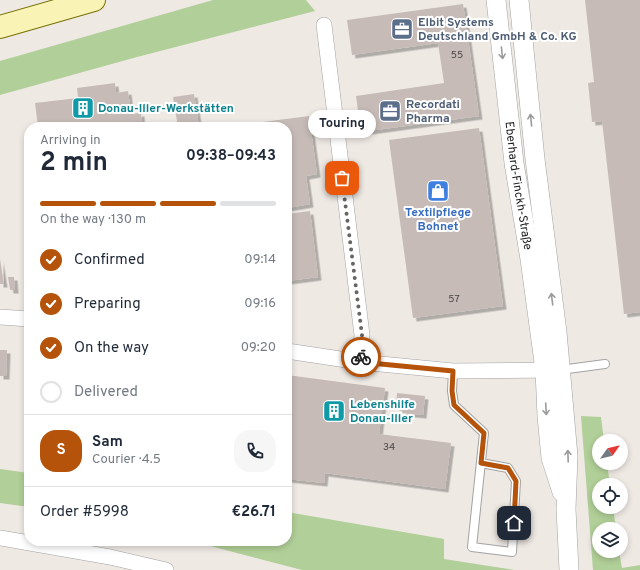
<!DOCTYPE html>
<meta charset="utf-8">
<style>
body{margin:0;font-family:Overpass,sans-serif;background:#f6f6f7;color:#1f2937;height:100vh;display:flex;flex-direction:column;font-size:15px;white-space:nowrap}
*{box-sizing:border-box;margin:0}
p{font-size:13px;color:#747a83}
.icon{flex:none;width:22px;height:22px;fill:none;stroke:currentColor;stroke-width:2;stroke-linecap:round;stroke-linejoin:round}
.map{position:relative;flex:1;overflow:hidden}
.drawer{position:absolute;left:24px;top:122px;width:268px;height:424px;display:flex;flex-direction:column;background:#fff;border-radius:16px;box-shadow:0 2px 6px #0003}
.drawer>*{flex:none}
.needle{width:26px;rotate:56deg}
.tools{position:absolute;left:592px;top:434px;display:grid;gap:8px}
.tools a{display:grid;place-items:center;width:36px;height:36px;border-radius:50%;background:#fff;box-shadow:0 2px 6px #0003;font-size:20px}
.pin{position:absolute;display:grid;place-items:center;width:34px;height:34px;color:#fff;margin:-17px;border-radius:8px;box-shadow:0 2px 6px #0006}
.courier{position:absolute;display:grid;place-items:center;width:40px;height:40px;margin:-20px;border:3px solid #b45309;border-radius:50%;background:#fff;color:#222;box-shadow:0 1px 5px #0007}
.bubble{position:absolute;height:28px;border-radius:14px;background:#fff;box-shadow:0 2px 6px #0003;font-size:13px;font-weight:700;line-height:28px;text-align:center}
.summary em{font-style:normal;font-weight:700}
.summary div{display:flex;flex-direction:column-reverse}
.summary{display:flex;align-items:center;justify-content:space-between;height:68px;padding:0 16px}
h1{font-size:26px;font-weight:700;line-height:30px}
.bar{display:grid;grid-template-columns:repeat(4,1fr);gap:6px 4px;align-content:center;height:48px;padding:0 16px}
.bar i{height:5px;border-radius:3px;background:#e0e1e3}
.bar .active{background:#b45309}
.bar p{grid-column:span 4}
.line{display:flex;align-items:center;gap:10px;padding:0 16px;border-top:1px solid #e0e1e3}
.line div{flex:1}
.round{display:grid;place-items:center;flex:none;width:42px;height:42px;border-radius:16px;background:#f6f6f7}
ol{padding:0 16px;list-style:none}
li{display:flex;align-items:center;gap:12px;height:44px}
li p{margin-inline-start:auto}
li .icon{padding:4px;border-radius:50%;background:#b45309;color:#fff;stroke-width:4}
li:last-child{color:#747a83}
li i{width:22px;height:22px;border:2px solid #e0e1e3;border-radius:50%}
.map>svg:first-child{display:block}
.forest{fill:#b1cf98}
.building{fill:#c7bbb7;filter:url(#shadow)}
.lines{fill:none;stroke-linecap:round;stroke-linejoin:round}
.service-casing{stroke:#a2a2a2;stroke-width:10}
.minor-casing{stroke:#a2a2a2;stroke-width:16}
.tertiary-casing{stroke:#a2a2a2;stroke-width:20}
.secondary-casing{stroke:#777103;stroke-width:24}
.service{stroke:#fff;stroke-width:8}
.minor{stroke:#fff;stroke-width:15}
.tertiary{stroke:#fff;stroke-width:19}
.secondary{stroke:#faf3b6;stroke-width:22}
.oneway{stroke:#9a9a9a}
.done{stroke:#676563;stroke-width:4;stroke-dasharray:0 7.2}
.route{stroke:#b45309;stroke-width:5}
.labels{text-anchor:middle;stroke-width:4;stroke-linejoin:round;paint-order:stroke}
.number-label{font-size:10px;fill:#484544}
.service-label{font-size:12px;font-weight:bold;fill:#4e5e75;stroke:#fff;text-anchor:start}
.culture-label{font-size:12px;font-weight:bold;fill:#0d838f;stroke:#fff;text-anchor:start}
.street-label{font-size:12px;fill:#1e1e1e;stroke:#fff}
.shop-label{font-size:12px;font-weight:bold;fill:#366cbe;stroke:#fff}
</style>
<div class="map">
<svg width="640" height="570" viewBox="0 0 640 570">
<defs>
<filter id="shadow"><feDropShadow dx="3.5" dy="3.5" stdDeviation="0" flood-color="#0004"/></filter>
</defs>
<rect width="100%" height="100%" fill="#efe9e4"/>
<g class="forest">
<polygon points="213,0 306,0 315,11 137,57 0,95 0,61"/>
<polygon points="581,416 601,417 604,441 599,441 599,463 607,463 610,485 599,485 599,507 613,507 616,529 599,529 599,551 619,551 622,568 640,565 640,570 593,570"/>
<polygon points="0,469 29,473 29,507 0,503"/>
<polygon points="287,512 444,539 444,559 515,570 302,570 191,541 287,541"/>
</g>
<g class="building">
<polygon points="585,0 640,0 640,312 624,314 602,121 592,122 588,83 594,82"/>
<polygon points="463,4 479,116 361,132 356,96 444,83 438,43 352,55 347,20"/>
<polygon points="115,83 116,93 128,91 131,114 141,113 142,127 38,127 35,103 78,98 77,88"/>
<polygon points="194,94 199,127 178,127 173,97"/>
<polygon points="309,116 317,174 306,176 310,204 287,208 287,127 256,127 255,123"/>
<polygon points="479,128 503,306 413,318 389,140"/>
<polygon points="310,211 318,277 287,281 287,214"/>
<polygon points="0,259 4,284 0,284"/>
<polygon points="8,277 14,277 15,290 10,290"/>
<polygon points="0,350 7,350 6,376 0,376"/>
<polygon points="287,375 385,388 379,434 451,443 445,489 325,473 324,483 287,479"/>
<polygon points="397,393 425,396 423,415 402,413 403,408 396,407"/>
</g>
<g class="lines">
<g class="service-casing">
<g id="service">
<polyline points="560,370 605,364"/>
<polyline points="453,371 452,391 454,405 484,433 472,547 512,552 516,481 508,468 481,463"/>
</g>
</g>
<g class="minor-casing">
<g id="minor">
<polyline points="324,25 362,335 360,362"/>
<polyline points="0,317 29,319"/>
<polyline points="287,351 360,362 453,371 555,370"/>
<polyline points="0,538 110,557 166,570"/>
</g>
</g>
<g class="tertiary-casing">
<g id="tertiary">
<path id="s1" d="M496 0 514 163 530 259 545 370 547 416 551 458 562 492"/>
<polyline points="519,0 535,159 557,332 568,456 566,509 569,570"/>
</g>
</g>
<g class="secondary-casing">
<polyline id="secondary" points="0,27 94,0"/>
</g>
<use href="#service" class="service"/>
<use href="#minor" class="minor"/>
<use href="#tertiary" class="tertiary"/>
<use href="#secondary" class="secondary"/>
</g>
<defs><path id="oneway-shaft" d="M-6 0H5M1.5-3L5.5 0L1.5 3" fill="none" stroke-width="1.6" stroke-linecap="round" stroke-linejoin="round"/></defs>
<g class="oneway">
<use href="#oneway-shaft" transform="translate(502 53) rotate(84)"/>
<use href="#oneway-shaft" transform="translate(531 120) rotate(-96)"/>
<use href="#oneway-shaft" transform="translate(552 299) rotate(-97)"/>
<use href="#oneway-shaft" transform="translate(546 409) rotate(87)"/>
<use href="#oneway-shaft" transform="translate(568 456) rotate(-92)"/>
</g>
<g class="lines">
<polyline class="done" points="342,178 362,335 361,357"/>
<polyline class="route" points="361,357 360,362 453,371 452,391 454,405 484,433 481,463 508,468 516,481 514,523"/>
</g>
<defs>
<g id="office-square" transform="scale(1.15)"><rect x="-9" y="-9" width="18" height="18" rx="4" fill="#5c6f8a" stroke="#fff"/><path d="M-6-3h4V-5.5h4V-3h4V5H-6ZM-1-4.5V-3h2v-1.5ZM-6 0V1H6V0Z" fill="#fff"/></g>
<g id="building-square" transform="scale(1.15)"><rect x="-9" y="-9" width="18" height="18" rx="4" fill="#0f9aa8" stroke="#fff"/><path d="M-4-6H4V6H1V3H-1V6H-4ZM-2.5-4.3h1.7v1.8h-1.7ZM.8-4.3h1.7v1.8H.8ZM-2.5-1h1.7V.8h-1.7ZM.8-1h1.7V.8H.8Z" fill="#fff"/></g>
<g id="shop-square" transform="scale(1.15)"><rect x="-9" y="-9" width="18" height="18" rx="4" fill="#3f7fe0" stroke="#fff"/><path d="M-5-2.5h2.3a2.7 3.5 0 0 1 5.4 0H5L5.5 6h-11ZM-1.5-2.5h3a1.5 2.3 0 0 0-3 0Z" fill="#fff"/></g>
</defs>
<g fill-rule="evenodd">
<use href="#office-square" x="402" y="29"/>
<use href="#building-square" x="83" y="108"/>
<use href="#office-square" x="390" y="111"/>
<use href="#shop-square" x="438" y="191"/>
<use href="#building-square" x="334" y="411"/>
</g>
<g class="labels">
<g class="number-label">
<text x="457" y="58">55</text>
<text x="454" y="302">57</text>
<text x="389" y="450">34</text>
</g>
<g class="service-label">
<text x="418" y="26">Elbit Systems<tspan x="418" dy="14">Deutschland GmbH &amp; Co. KG</tspan></text>
<text x="406" y="108">Recordati<tspan x="406" dy="14">Pharma</tspan></text>
</g>
<g class="culture-label">
<text x="98" y="112">Donau-Iller-Werkstätten</text>
<text x="350" y="408">Lebenshilfe<tspan x="350" dy="14">Donau-Iller</tspan></text>
</g>
<g class="street-label">
<text dy="4" stroke="none"><textPath href="#s1" startOffset="187">Eberhard-Finckh-Straße</textPath></text>
</g>
<g class="shop-label">
<text x="438" y="216">Textilpflege<tspan x="438" dy="14">Bohnet</tspan></text>
</g>
</g>
</svg>
<div class="tools">
<a><svg class="needle" viewBox="-14 -14 28 28"><path d="M0-13l5 13h-10z" fill="#e53935"/><path d="M0 13l5-13h-10z" fill="#747a83"/></svg></a>
<a><svg class="icon" aria-label="locate" viewBox="0 0 24 24"><circle cx="12" cy="12" r="6"/><path d="M12 2v4M12 18v4M2 12h4M18 12h4"/></svg></a>
<a><svg class="icon" aria-label="layers" viewBox="0 0 24 24"><path d="M12 4l9 5-9 5-9-5zM3 14l9 5 9-5"/></svg></a>
</div>
<div class="pin" style="left:342px;top:178px;background:#ea580c"><svg class="icon" aria-label="bag" viewBox="0 0 24 24"><path d="M5 8h14l-1 12H6zM9 8a3 3 0 0 1 6 0"/></svg></div>
<div class="pin" style="left:514px;top:523px;background:#1f2937"><svg class="icon" aria-label="home" viewBox="0 0 24 24"><path d="M3 11l9-7 9 7M6 9v11h12V9"/></svg></div>
<div class="courier" style="left:361px;top:357px"><svg class="icon" aria-label="bike" viewBox="0 0 24 24"><circle cx="6" cy="16" r="4"/><circle cx="18" cy="16" r="4"/><path d="M6 16l4-8h5l3 8M10 8l3 8H6M13 5h3"/></svg></div>
<div class="bubble" style="left:308px;top:110px;width:68px">Touring</div>
<section class="drawer">
<div class="summary"><div><h1>2 min</h1><p>Arriving in</p></div><em>09:38–09:43</em></div>
<div class="bar"><i class="active"></i><i class="active"></i><i class="active"></i><i></i><p>On the way · 130 m</p></div>
<ol>
<li><svg class="icon" aria-label="check" viewBox="0 0 24 24"><path d="M5 12l5 5 9-10"/></svg>Confirmed<p>09:14</p></li>
<li><svg class="icon" aria-label="check" viewBox="0 0 24 24"><path d="M5 12l5 5 9-10"/></svg>Preparing<p>09:16</p></li>
<li><svg class="icon" aria-label="check" viewBox="0 0 24 24"><path d="M5 12l5 5 9-10"/></svg>On the way<p>09:20</p></li>
<li><i></i>Delivered</li>
</ol>
<div class="line" style="height:72px"><b class="round" style="background:#b45309;color:#fff">S</b><div><b>Sam</b><p>Courier · 4.5</p></div><a class="round"><svg class="icon" aria-label="phone" viewBox="0 0 24 24"><path d="M5 4h4l2 5-3 2q2 4 5 5l2-3 5 2v4C11 20 4 13 5 4z"/></svg></a></div>
<div class="line" style="height:52px"><div>Order #5998</div><b>€26.71</b></div>
</section>
</div>
